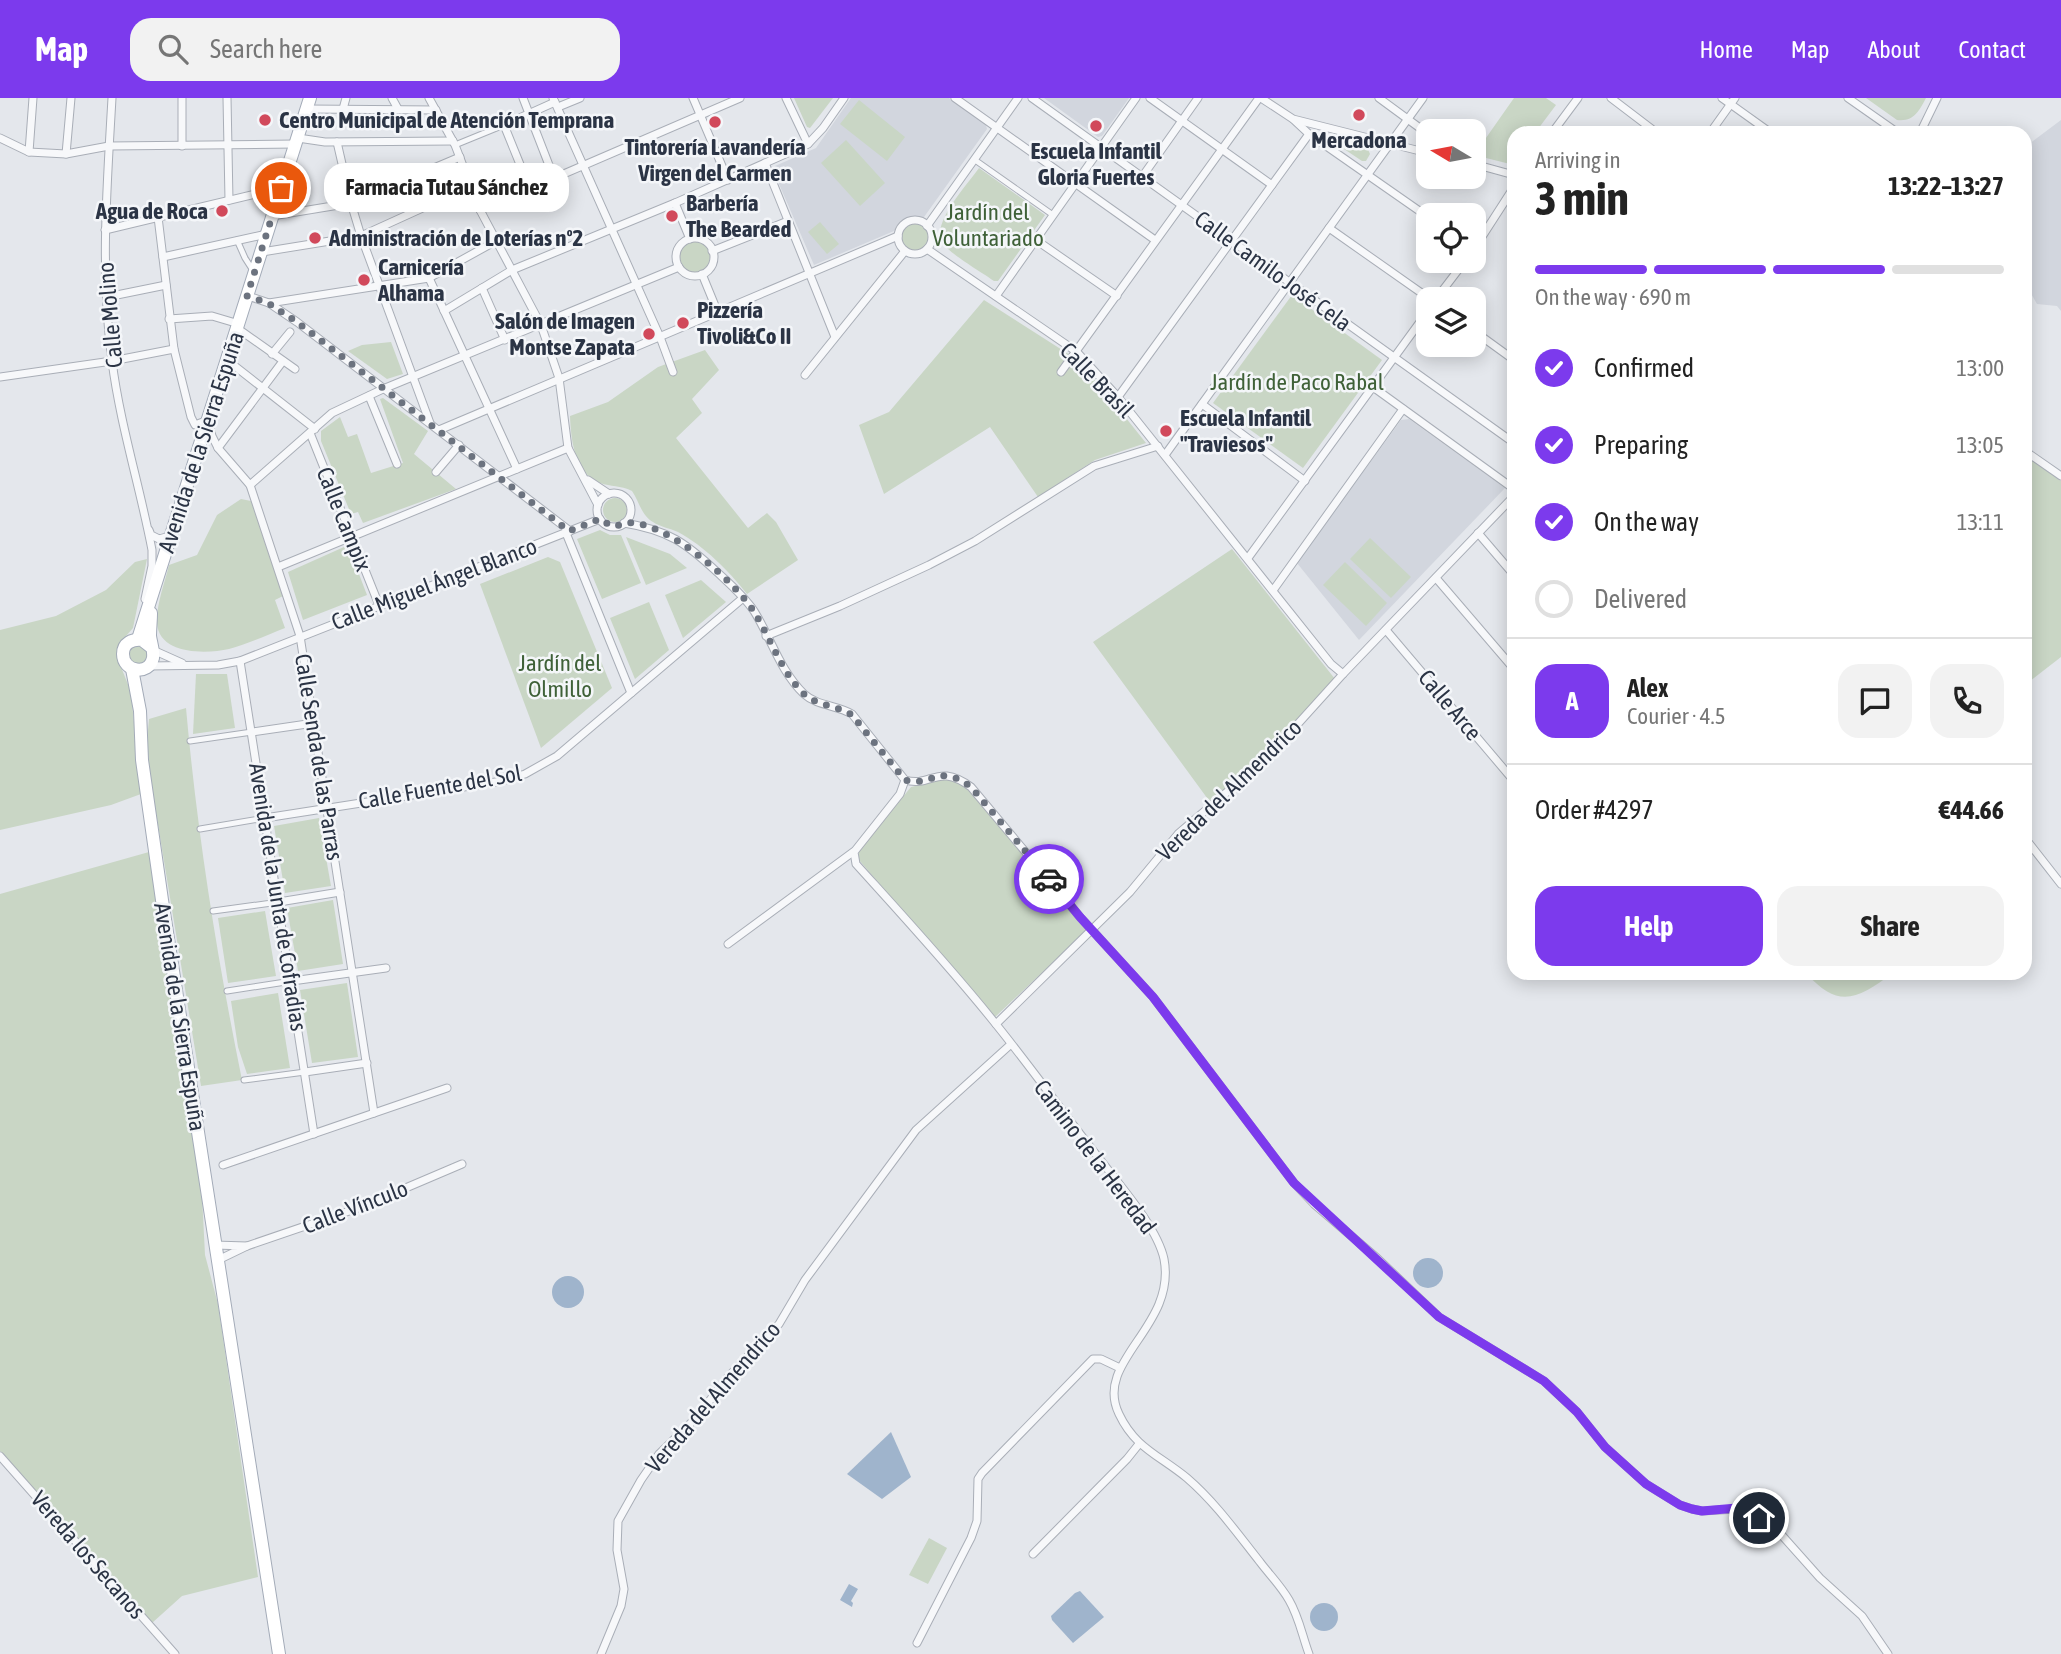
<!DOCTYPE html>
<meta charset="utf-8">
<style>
body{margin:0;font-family:"Asap Condensed",sans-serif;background:#f2f2f2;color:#222;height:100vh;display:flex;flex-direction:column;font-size:26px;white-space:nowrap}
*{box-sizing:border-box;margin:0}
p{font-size:23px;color:#767676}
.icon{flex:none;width:38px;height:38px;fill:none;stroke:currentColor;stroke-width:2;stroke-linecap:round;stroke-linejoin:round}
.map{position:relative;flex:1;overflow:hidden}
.sheet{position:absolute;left:1507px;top:28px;width:525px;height:854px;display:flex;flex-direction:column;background:#fff;border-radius:21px;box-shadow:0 4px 18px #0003}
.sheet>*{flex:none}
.needle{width:46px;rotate:280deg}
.buttons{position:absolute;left:1416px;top:21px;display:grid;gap:14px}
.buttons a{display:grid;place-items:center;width:70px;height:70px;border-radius:14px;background:#fff;box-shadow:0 4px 18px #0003;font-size:35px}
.pin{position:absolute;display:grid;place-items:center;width:60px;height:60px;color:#fff;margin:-30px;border:4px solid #fff;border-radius:50%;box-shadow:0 2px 7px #0007}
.courier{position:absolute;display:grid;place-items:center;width:70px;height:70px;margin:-35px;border:5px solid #7c3aed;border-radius:50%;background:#fff;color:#222;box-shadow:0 2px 9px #0007}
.bubble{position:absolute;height:49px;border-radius:21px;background:#fff;box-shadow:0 4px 18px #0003;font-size:23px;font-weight:700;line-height:49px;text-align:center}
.overview em{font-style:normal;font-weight:700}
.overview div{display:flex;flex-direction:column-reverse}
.overview{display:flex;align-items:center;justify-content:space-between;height:119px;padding:0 28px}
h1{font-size:46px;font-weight:700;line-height:52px}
.bar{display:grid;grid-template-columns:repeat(4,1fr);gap:10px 7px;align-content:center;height:84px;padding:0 28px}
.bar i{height:9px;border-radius:5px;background:#e0e0e0}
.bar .selected{background:#7c3aed}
.bar p{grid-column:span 4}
.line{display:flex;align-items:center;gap:18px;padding:0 28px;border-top:2px solid #e0e0e0}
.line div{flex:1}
.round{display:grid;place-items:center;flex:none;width:74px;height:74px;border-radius:21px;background:#f2f2f2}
ol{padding:0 28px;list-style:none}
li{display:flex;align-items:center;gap:21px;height:77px}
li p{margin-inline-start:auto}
li .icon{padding:7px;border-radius:50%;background:#7c3aed;color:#fff;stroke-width:4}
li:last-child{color:#767676}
li i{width:38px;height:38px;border:4px solid #e0e0e0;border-radius:50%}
.cta{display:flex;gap:14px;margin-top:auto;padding:14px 28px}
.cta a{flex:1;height:80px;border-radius:21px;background:#7c3aed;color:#fff;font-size:28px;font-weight:700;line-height:80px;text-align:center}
.cta a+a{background:#f2f2f2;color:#222}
header{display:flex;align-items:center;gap:42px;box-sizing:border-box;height:98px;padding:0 35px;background:#7c3aed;color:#fff}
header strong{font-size:33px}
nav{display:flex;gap:38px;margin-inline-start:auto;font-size:24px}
.search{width:490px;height:63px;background:#f2f2f2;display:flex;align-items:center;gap:18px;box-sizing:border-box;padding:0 24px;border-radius:21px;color:#767676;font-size:26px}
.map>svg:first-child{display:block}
.built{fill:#d2d6de}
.green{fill:#c9d6c5}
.water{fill:#9fb4cc}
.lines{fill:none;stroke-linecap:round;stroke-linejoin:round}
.pedestrian-casing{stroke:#a9aeb7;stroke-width:7}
.minor-casing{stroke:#a9aeb7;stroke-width:9}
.primary-casing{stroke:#a3abb8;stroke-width:14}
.pedestrian{stroke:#f7f8fa;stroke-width:5}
.minor{stroke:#f7f8fa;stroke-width:7}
.primary{stroke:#fff;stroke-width:12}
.done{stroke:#6c737f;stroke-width:7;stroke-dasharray:0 12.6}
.route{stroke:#7c3aed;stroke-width:9}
.poi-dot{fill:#d1495b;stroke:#f4f6f9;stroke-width:2.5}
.labels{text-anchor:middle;stroke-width:5;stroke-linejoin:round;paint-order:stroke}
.poi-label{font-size:23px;font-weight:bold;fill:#2b3445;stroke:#f4f6f9;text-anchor:start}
.park-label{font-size:23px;fill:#3f6138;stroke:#f4f6f9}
.street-label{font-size:23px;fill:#2b3445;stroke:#f4f6f9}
</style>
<header>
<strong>Map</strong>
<div class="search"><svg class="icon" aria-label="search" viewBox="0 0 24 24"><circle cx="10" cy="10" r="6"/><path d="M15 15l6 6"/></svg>Search here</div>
<nav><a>Home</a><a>Map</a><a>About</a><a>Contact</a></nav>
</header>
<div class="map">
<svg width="2061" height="1556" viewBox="0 0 2061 1556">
<rect width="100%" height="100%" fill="#e4e7ec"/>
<g class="built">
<polygon points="851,0 949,0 986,27 987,31 924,119 906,120 899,125 894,133 814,167 773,72 775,68 816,50"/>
<polygon points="1044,0 1129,0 1102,38 1098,39"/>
<polygon points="2061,22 2061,213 2057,208 2037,206 2025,185 2025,49"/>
<polygon points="1409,321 1505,390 1359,542 1297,465 1401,322"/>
</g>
<g class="green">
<polygon points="794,0 833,0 810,30 807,29"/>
<polygon points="1514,0 1546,0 1556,7 1535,35 1514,35 1514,67 1474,57"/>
<path d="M1866 0H1926C1919 13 1914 24 1897 22Z"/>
<polygon points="859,2 905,39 887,63 840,26"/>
<polygon points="846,42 885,85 860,108 821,65"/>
<polygon points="1339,42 1367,49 1370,56 1366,63 1362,63 1338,47"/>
<path d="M979 70 1045 117 998 183H994C983 175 948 155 942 144 931 125 968 86 979 70Z"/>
<polygon points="820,124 839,146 827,156 808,134"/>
<circle cx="915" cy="139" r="14"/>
<circle cx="694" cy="159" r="16"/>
<polygon points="1292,197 1382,262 1303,370 1213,305"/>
<polygon points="984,202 1081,264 1146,345 1095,362 1038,399 990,329 884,396 859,327 889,314"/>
<polygon points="391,244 403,276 387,281 348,253 362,247"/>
<path d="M705 252 719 272 692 301 702 315 676 340 748 430 767 415 776 424 798 462 747 496C729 473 704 448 678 434 670 430 660 429 653 424 641 417 639 403 632 393 620 387 611 389 600 385 574 375 571 341 570 318L608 304 658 269Z"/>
<polygon points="383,300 428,333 414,356 456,391 363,425 358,414 351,416 321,343 321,333 340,319 348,339 357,336 371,375 403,365 380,301"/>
<polygon points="2025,358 2061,383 2061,559 2025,587"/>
<circle cx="615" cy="412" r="12"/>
<path d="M241 401 251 403 283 498 275 502 285 530C267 537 248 546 229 551 206 556 159 557 157 525 156 507 165 484 169 467L197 457 217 417Z"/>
<polygon points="600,432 610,437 621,437 641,485 602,501 577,441"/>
<polygon points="626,439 670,456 687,470 646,487"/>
<polygon points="1370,440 1411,479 1391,500 1350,461"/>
<polygon points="344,449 349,450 367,497 303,522 288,474"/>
<path d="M1232 451 1335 581C1295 624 1256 666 1210 704L1093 544Z"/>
<polygon points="548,459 560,464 612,590 541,650 480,486"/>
<polygon points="147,461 133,530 119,546 117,559 131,594 141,696 111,707 0,732 0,532 56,518 106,492 135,464"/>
<polygon points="1345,464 1387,505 1366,528 1323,487"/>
<polygon points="701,482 726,504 683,540 665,497"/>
<polygon points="649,504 669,552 635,581 610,520"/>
<polygon points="136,546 148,552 148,562 139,568 129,563 128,552"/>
<polygon points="196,576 227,576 235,630 193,636"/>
<path d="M186 610C197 734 217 859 242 982L201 988 150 678 147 643 149 621Z"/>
<polygon points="944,681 955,682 966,689 1087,832 994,920 859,762 859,752 911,689"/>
<polygon points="319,720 331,788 285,795 274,728"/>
<polygon points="149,754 202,1097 205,1157 218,1206 258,1479 182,1498 152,1525 0,1353 0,796"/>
<polygon points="333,802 343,866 298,873 287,810"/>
<polygon points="265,813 276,878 228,885 218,820"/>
<path d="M1806 875H1893C1857 901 1839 912 1806 875Z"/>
<polygon points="347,885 358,959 312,965 300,892"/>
<polygon points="278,895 290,970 247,976 238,949 231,903"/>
<polygon points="929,1440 947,1450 928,1486 909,1477"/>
</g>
<g class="water">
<circle cx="1428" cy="1175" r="15"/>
<circle cx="568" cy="1194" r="16"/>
<polygon points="891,1334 911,1379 882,1401 847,1376"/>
<polygon points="849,1486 858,1491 851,1503 853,1505 852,1509 840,1502"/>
<polygon points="1080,1493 1104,1519 1073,1545 1052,1522 1051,1518 1075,1495"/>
<circle cx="1324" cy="1519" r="14"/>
</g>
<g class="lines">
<g class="pedestrian-casing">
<g id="pedestrian">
<polyline points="455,47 504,27"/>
<polyline points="975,62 1053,117"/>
<polyline points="237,142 245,160 254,174"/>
<polyline points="190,643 252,634"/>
<polyline points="200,731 265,720"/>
<polyline points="213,813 279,804"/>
<polyline points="227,893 292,883"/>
<polyline points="244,982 305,974"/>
</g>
</g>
<g class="minor-casing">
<g id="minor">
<path d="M112 0C107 88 100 175 112 263 120 326 140 389 152 452V468L145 501"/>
<polyline points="227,0 229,102"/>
<polyline points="392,0 398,11"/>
<polyline points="429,0 455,47 480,112 541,227 559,280 568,350 598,407"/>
<polyline points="523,0 554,80"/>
<polyline points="553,0 660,239 673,274"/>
<polyline points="693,0 728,82"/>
<polyline points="786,0 808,46"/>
<polyline points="955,0 1155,142"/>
<polyline points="1032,0 1514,345"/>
<polyline points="1150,0 1272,87"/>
<polyline points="1261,0 1293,21 1428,55"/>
<polyline points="1379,0 1428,36"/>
<polyline points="1611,0 1657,35"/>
<polyline points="1722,0 1771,35"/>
<polyline points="1848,0 1898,35"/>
<polyline points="558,9 580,0"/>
<polyline points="307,11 436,12"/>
<polyline points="343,11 346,0"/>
<polyline points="1294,22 1309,36 1428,119"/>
<polyline points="1552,35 1578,0"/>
<polyline points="1710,35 1735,0"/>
<polyline points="1920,35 1937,0"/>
<polyline points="0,40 29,54 66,56 109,48 296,46"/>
<polyline points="298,40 325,44 453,43"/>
<polyline points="337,44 351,105 361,138 430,325"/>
<polyline points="182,48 182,0"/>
<polyline points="29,54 33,0"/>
<polyline points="66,56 71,0"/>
<polyline points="765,65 835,239"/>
<polyline points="1474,66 1514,77"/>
<polyline points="1142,79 1198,0"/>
<polyline points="530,91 504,27 555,4"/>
<polyline points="675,105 690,141"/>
<polyline points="480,112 740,0"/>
<polyline points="272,118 351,105 460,59"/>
<polyline points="158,119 174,251 191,319 195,327 208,322 212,338 218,350 250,387 300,538 374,1015"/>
<circle cx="915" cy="139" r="17"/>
<polyline points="927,128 1018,0"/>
<polyline points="1329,130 1430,201"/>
<polyline points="105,132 281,90"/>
<circle cx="695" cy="159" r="19"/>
<polyline points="1036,142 1117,198"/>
<polyline points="927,151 1077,254 1118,299 1331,566 1343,576"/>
<polyline points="1474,151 1514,89"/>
<polyline points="712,153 788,123"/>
<polyline points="262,154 361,138 471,88"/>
<polyline points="163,159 267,136"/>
<polyline points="702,176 718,215"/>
<polyline points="429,180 517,371"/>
<polyline points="482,190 505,242"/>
<polyline points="248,198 269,205 297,224 570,433"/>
<polyline points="996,198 1136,0"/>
<polyline points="107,199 166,187"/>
<polyline points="1436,201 1465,163"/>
<polyline points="269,205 429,180 496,143"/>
<polyline points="444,213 512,172 675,105 808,46 823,30 844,0"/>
<polyline points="169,221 212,218 239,226"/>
<polyline points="237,230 295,271"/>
<polyline points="1474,233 1514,262"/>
<polyline points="272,256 290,234"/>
<polyline points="227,262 315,331"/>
<polyline points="1061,274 1259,0"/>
<polyline points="805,277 905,153"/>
<polyline points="0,279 112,263 174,251"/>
<polyline points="1373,289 1514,391"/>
<polyline points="369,298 397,366"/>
<polyline points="1118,299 1309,36"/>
<polyline points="1202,306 1305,383"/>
<polyline points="439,332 898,138"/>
<polyline points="310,335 379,507"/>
<polyline points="218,350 283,263"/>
<polyline points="2025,353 2061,378"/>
<polyline points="1165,357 1423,0"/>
<polyline points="436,374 459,347"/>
<polyline points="588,382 609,396"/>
<polyline points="250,387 332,315 383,291 679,169"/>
<circle cx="614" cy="412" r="17"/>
<path d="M624 425C668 432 686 445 717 474 730 486 744 498 754 513 771 540 780 573 804 596 817 608 837 607 852 616L905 682C932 690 937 664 971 689L1080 819 1153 899 1294 1085 1314 1106 1377 1160 1439 1219 1544 1283 1577 1314 1605 1349 1646 1386 1680 1407 1692 1411 1702 1413 1737 1411 1747 1414 1779 1434 1820 1480 1862 1518 1888 1556"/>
<polyline points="149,432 151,437 159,441 170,438"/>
<polyline points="566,435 631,595"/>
<polyline points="1478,435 1514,477"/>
<polyline points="1248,460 1428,213"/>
<polyline points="278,469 568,350"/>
<polyline points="1436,480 1514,571"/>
<polyline points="1274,491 1403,311"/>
<polyline points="1386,532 1514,683"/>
<polyline points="766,538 840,508 929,467 975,443 1094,368 1158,348"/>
<polyline points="153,552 182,565"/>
<polyline points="240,563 314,1036"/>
<polyline points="149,568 218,567 240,563 600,421"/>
<polyline points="252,634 314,625"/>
<path d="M905 682 900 696 854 754 856 766C903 818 951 870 995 925 1029 967 1061 1012 1095 1055 1116 1083 1157 1128 1164 1161 1177 1229 1093 1263 1119 1316 1135 1350 1159 1357 1187 1380 1215 1404 1237 1435 1260 1464 1269 1476 1281 1488 1289 1502 1299 1519 1302 1537 1309 1556"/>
<polyline points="265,720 502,683 525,676 557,658 743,500"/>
<polyline points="2025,740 2061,786"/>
<polyline points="279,804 340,794"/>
<polyline points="728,846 853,754"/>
<polyline points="292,883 386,870"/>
<polyline points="996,926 1130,794 1178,736 1268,659 1343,576 1514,398"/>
<polyline points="305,974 367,965"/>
<polyline points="223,1067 447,990"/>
<polyline points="214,1147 247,1148 218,1162"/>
<polyline points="247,1148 361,1109 462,1066"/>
<polyline points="0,1358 175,1556"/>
<polyline points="1033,1456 1127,1361 1139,1346"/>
<polyline points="917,1545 971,1440 977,1423 978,1381 982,1375 1093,1261 1101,1261 1120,1270"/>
<polyline points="601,1556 621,1508 624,1491 617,1452 618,1423 641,1382 659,1356 697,1319 727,1280 779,1226 805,1182 916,1032 1010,947"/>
</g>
</g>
<g class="primary-casing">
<g id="primary">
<polyline points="138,541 310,0"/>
<path d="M151 549 142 542C132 541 123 545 123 556 123 574 149 578 153 560 154 553 151 545 150 538 150 530 151 523 151 515"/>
<polyline points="132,571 140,613 142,662 162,802 279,1556"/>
</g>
</g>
<use href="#pedestrian" class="pedestrian"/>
<use href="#minor" class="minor"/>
<use href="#primary" class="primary"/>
</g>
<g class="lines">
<path class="done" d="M281 90 247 198 268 205 297 224 569 433 600 421 611 428C617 429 620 426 626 425 664 421 735 483 754 514 771 540 781 574 804 596 817 608 837 607 852 617L905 682C932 690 937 664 971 689L1049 781"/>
<polyline class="route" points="1049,781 1080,819 1153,899 1294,1085 1439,1219 1544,1283 1577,1314 1605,1349 1646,1386 1680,1407 1692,1411 1702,1413 1737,1410 1759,1420"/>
</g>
<g class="poi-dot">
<circle cx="1359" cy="17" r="7"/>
<circle cx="265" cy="22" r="7"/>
<circle cx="715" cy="24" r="7"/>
<circle cx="1096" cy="28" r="7"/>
<circle cx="222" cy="113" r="7"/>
<circle cx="672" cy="118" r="7"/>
<circle cx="315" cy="140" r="7"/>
<circle cx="364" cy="182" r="7"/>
<circle cx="683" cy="225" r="7"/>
<circle cx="649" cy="236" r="7"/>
<circle cx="1166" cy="333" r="7"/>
</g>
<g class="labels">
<g class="poi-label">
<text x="279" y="30">Centro Municipal de Atención Temprana</text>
<text x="1359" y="50" text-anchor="middle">Mercadona</text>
<text x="715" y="57" text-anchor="middle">Tintorería Lavandería<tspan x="715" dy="26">Virgen del Carmen</tspan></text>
<text x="1096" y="61" text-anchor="middle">Escuela Infantil<tspan x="1096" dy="26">Gloria Fuertes</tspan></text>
<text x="686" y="113">Barbería<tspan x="686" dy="26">The Bearded</tspan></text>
<text x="208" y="121" text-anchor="end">Agua de Roca</text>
<text x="329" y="148">Administración de Loterías nº2</text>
<text x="378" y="177">Carnicería<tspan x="378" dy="26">Alhama</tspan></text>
<text x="697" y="220">Pizzería<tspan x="697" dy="26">Tivoli&amp;Co II</tspan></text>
<text x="635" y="231" text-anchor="end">Salón de Imagen<tspan x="635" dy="26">Montse Zapata</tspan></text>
<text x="1180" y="328">Escuela Infantil<tspan x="1180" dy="26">"Traviesos"</tspan></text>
</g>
<g class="park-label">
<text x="988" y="122">Jardín del<tspan x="988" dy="26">Voluntariado</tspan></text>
<text x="1297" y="292">Jardín de Paco Rabal</text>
<text x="560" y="573">Jardín del<tspan x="560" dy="26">Olmillo</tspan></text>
</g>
<g class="street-label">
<text transform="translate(1273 173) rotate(36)" y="8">Calle Camilo José Cela</text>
<text transform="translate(110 217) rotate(-95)" y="8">Calle Molino</text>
<text transform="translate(1097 282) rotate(46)" y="8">Calle Brasil</text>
<text transform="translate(201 344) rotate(-72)" y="8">Avenida de la Sierra Espuña</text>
<text transform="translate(344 421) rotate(68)" y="8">Calle Campix</text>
<text transform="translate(434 486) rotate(-21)" y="8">Calle Miguel Ángel Blanco</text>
<text transform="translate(1450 607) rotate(50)" y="8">Calle Arce</text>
<text transform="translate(319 659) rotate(81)" y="8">Calle Senda de las Parras</text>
<text transform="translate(440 689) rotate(-10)" y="8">Calle Fuente del Sol</text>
<text transform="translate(1229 692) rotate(-44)" y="8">Vereda del Almendrico</text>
<text transform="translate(278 799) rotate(81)" y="8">Avenida de la Junta de Cofradías</text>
<text transform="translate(180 919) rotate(81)" y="8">Avenida de la Sierra Espuña</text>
<text transform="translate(1095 1059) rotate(53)" y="8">Camino de la Heredad</text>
<text transform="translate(355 1109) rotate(-21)" y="8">Calle Vínculo</text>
<text transform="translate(713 1299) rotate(-49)" y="8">Vereda del Almendrico</text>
<text transform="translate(88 1457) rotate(49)" y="8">Vereda los Secanos</text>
</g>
</g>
</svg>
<div class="buttons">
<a><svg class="needle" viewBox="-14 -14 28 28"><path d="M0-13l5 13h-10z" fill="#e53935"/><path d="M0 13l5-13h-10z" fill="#767676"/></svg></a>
<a><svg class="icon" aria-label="locate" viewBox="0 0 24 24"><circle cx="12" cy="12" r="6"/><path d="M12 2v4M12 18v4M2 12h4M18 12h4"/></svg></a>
<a><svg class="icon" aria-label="layers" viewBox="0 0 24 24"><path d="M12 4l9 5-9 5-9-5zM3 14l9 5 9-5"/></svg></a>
</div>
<div class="pin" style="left:281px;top:90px;background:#ea580c"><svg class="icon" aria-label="bag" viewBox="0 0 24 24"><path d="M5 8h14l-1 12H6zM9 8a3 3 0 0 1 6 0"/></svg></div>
<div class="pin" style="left:1759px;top:1420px;background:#1f2937"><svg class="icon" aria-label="home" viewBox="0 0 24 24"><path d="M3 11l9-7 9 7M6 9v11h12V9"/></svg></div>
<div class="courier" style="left:1049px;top:781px"><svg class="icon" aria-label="car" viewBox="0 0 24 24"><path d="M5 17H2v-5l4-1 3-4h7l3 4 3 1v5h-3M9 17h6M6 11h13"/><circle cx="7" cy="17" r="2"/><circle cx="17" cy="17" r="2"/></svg></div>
<div class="bubble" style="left:324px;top:65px;width:245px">Farmacia Tutau Sánchez</div>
<section class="sheet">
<div class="overview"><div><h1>3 min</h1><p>Arriving in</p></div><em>13:22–13:27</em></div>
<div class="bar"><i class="selected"></i><i class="selected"></i><i class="selected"></i><i></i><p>On the way · 690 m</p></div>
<ol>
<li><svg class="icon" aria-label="check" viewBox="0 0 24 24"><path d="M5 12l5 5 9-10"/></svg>Confirmed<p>13:00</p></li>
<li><svg class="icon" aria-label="check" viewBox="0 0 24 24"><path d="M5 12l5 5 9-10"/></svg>Preparing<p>13:05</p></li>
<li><svg class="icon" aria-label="check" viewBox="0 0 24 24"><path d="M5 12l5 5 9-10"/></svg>On the way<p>13:11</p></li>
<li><i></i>Delivered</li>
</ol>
<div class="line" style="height:126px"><b class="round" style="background:#7c3aed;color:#fff">A</b><div><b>Alex</b><p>Courier · 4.5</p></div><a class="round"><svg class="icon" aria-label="chat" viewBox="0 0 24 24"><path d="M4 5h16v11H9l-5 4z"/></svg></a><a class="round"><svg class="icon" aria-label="phone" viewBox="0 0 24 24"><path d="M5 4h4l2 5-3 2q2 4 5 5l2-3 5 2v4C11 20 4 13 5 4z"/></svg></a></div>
<div class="line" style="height:91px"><div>Order #4297</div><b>€44.66</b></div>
<div class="cta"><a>Help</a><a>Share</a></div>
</section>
</div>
